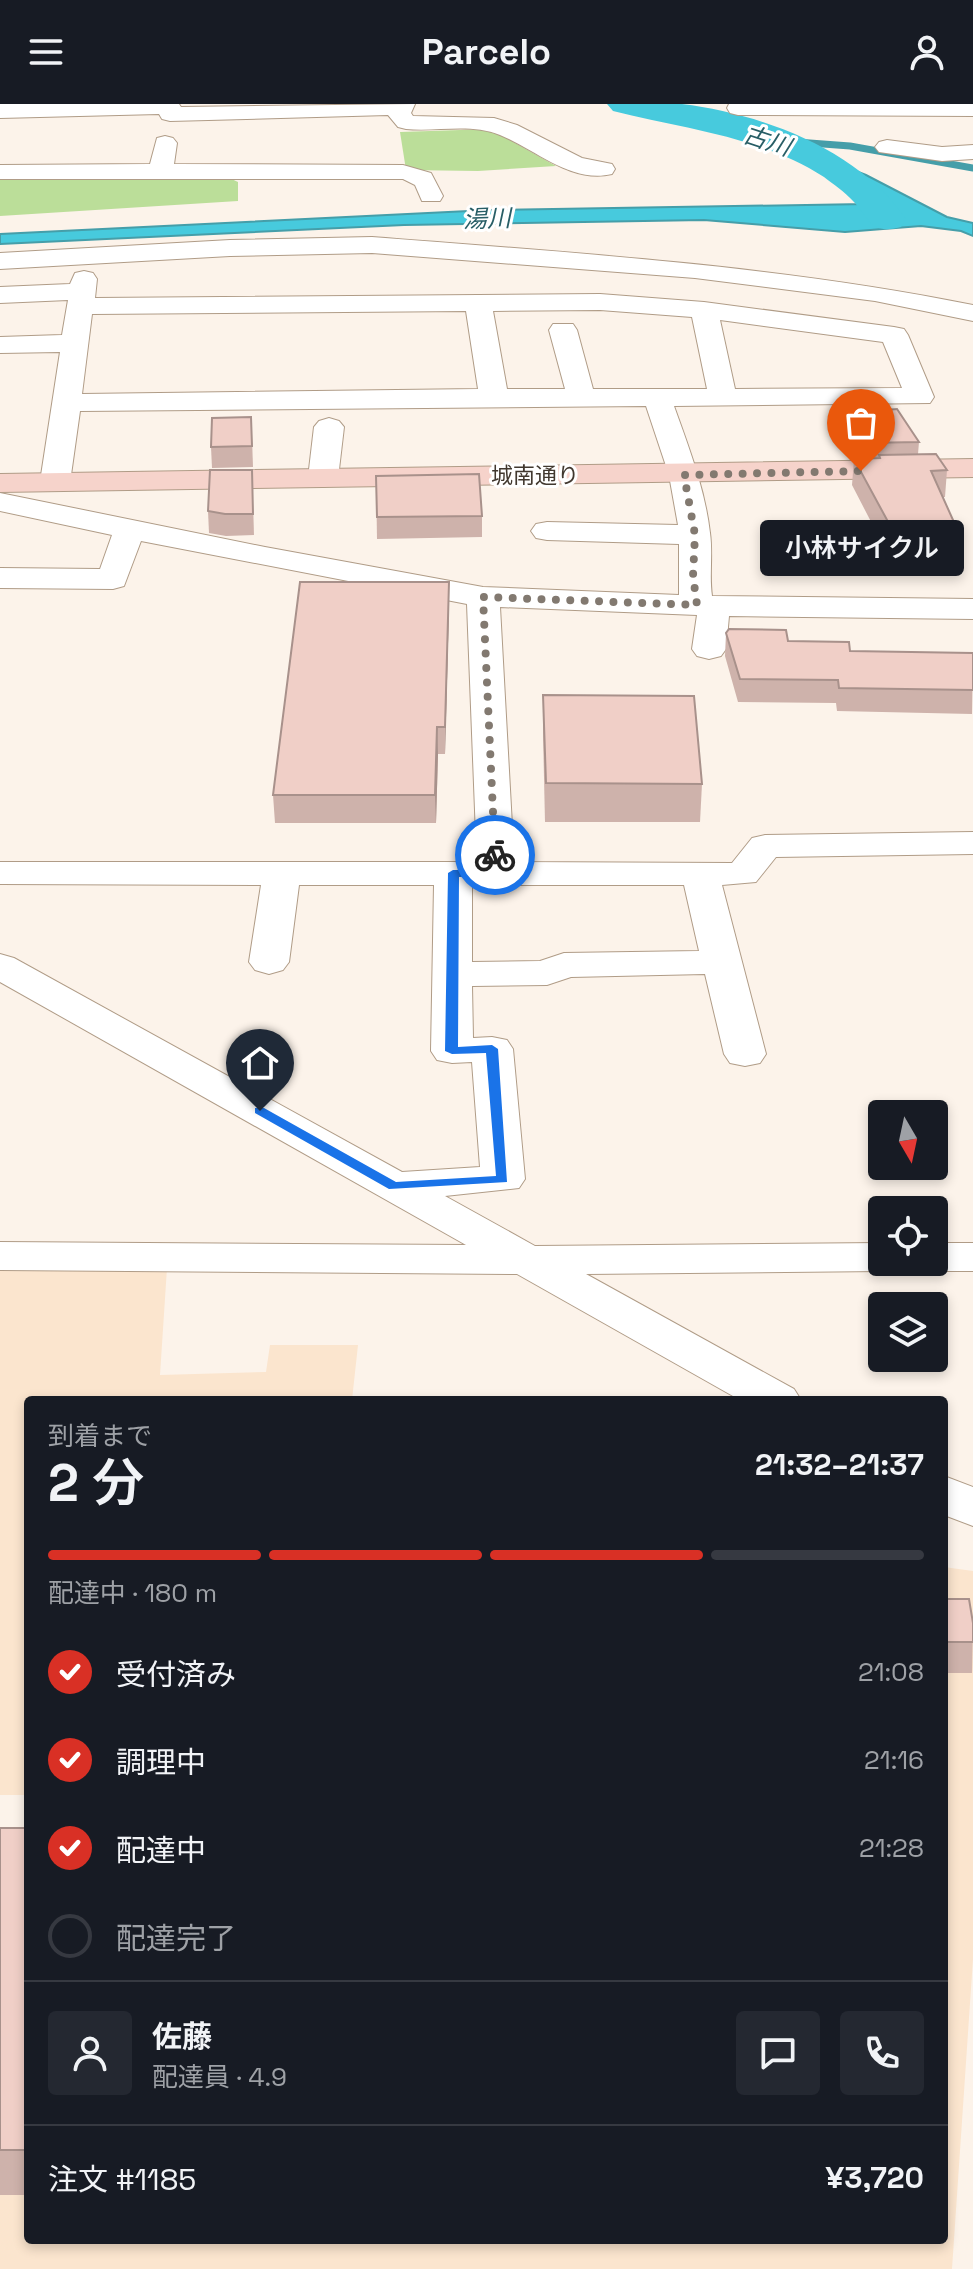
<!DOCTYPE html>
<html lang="ja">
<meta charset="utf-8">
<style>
body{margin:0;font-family:"Space Grotesk","Noto Sans JP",sans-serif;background:#242831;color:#f1f3f6;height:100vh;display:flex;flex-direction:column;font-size:30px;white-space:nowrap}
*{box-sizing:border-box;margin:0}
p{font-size:26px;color:#9ea1a6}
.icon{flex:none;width:44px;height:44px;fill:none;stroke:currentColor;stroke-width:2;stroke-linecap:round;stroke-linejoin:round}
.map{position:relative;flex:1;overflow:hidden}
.panel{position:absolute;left:24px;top:1292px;width:924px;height:848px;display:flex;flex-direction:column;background:#171b24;border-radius:8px;box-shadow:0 4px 12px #0003}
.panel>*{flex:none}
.needle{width:52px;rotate:171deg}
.buttons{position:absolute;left:868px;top:996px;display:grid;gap:16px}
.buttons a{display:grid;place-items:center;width:80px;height:80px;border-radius:8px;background:#171b24;box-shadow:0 4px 12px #0003;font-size:40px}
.pin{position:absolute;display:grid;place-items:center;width:68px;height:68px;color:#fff;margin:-82px -34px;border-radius:50% 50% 50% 0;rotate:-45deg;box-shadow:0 0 8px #0007}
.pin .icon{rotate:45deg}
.courier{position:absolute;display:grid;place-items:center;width:80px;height:80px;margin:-40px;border:6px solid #1a73e8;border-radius:50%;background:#fff;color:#222;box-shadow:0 2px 10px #0007}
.bubble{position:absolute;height:56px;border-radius:8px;background:#171b24;box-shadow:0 4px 12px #0003;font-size:26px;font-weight:600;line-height:56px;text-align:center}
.summary em{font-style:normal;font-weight:600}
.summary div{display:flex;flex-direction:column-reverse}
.summary{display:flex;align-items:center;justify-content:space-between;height:136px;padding:0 24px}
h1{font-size:52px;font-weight:600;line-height:60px}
.bar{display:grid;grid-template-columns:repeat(4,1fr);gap:12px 8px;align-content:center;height:96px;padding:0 24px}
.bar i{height:10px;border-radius:6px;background:#363941}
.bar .on{background:#d93025}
.bar p{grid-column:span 4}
.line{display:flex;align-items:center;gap:20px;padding:0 24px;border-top:2px solid #363941}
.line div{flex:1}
.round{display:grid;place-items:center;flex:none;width:84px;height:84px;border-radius:8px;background:#242831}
ol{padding:0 24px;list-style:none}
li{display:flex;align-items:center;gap:24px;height:88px}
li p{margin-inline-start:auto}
li .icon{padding:8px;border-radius:50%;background:#d93025;color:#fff;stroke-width:4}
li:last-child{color:#9ea1a6}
li i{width:44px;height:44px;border:4px solid #363941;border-radius:50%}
header{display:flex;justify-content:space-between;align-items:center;height:104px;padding:0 24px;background:#171b24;font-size:36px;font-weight:600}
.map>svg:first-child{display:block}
.built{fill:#fbe5ce}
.green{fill:#bbde99}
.water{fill:#47cadd;stroke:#459ea9;stroke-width:2}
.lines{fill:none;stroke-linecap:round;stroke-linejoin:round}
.stream{stroke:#459ea9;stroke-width:7}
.river{fill:#47cadd;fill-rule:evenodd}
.street-casing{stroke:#b09c87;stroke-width:2}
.secondary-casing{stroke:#b09c87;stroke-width:2}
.street{fill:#fff;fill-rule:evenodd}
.secondary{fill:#f6d3cb;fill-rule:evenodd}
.wall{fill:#ceb2ab}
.shaded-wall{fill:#a8918b}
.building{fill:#f0cfc7;stroke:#a8918b;stroke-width:2}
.route{fill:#1a73e8}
.done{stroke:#827970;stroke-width:8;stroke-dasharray:0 14.4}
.labels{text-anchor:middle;stroke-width:6;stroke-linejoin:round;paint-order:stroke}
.far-street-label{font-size:22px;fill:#41382f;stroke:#fff}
.far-water-label{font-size:24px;font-style:italic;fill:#285e66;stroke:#fff}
</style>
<header><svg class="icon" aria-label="menu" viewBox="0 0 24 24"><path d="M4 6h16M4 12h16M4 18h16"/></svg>Parcelo<svg class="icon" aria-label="person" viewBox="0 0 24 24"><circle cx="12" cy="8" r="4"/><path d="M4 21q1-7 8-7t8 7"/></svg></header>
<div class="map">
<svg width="973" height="2165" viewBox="0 0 973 2165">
<rect width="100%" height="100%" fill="#fcf3ea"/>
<g class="built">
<polygon points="0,1164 167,1164 160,1271 266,1268 270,1241 358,1241 352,1296 28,1296 28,1691 0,1691"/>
<polygon points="944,1463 973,1467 973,1855 952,2165 0,2165 0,1749 28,1749 28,2136 944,2136"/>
</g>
<g class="green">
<polygon points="490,25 556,62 478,67 406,66 400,28"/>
<polygon points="225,72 238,78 238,97 0,112 0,75"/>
</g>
<polygon class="water" points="820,53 866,71 947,113 973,119 973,132 961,127 921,122 845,128 704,116 404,121 0,140 0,130 489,106 865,100"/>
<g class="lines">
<polyline class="stream" points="783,37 850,42 973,64"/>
<path class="river" d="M607 0C632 0 658 0 682 0 763 10 859 46 906 115L901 123C870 131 871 116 853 97 845 88 833 80 824 73 760 32 684 25 613 7Z"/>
<g class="street-casing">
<g id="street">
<path d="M0 0H179L181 3 415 0 411 9 413 12 494 14 517 21 582 54 612 60 615 65 612 70C571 80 535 45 500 31 471 19 437 28 406 25L398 23 388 11 170 17 162 15 159 10 0 14Z"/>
<polygon points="729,0 973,0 973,12 738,11 730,9 727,4"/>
<polygon points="165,32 173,34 177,39 174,60 403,61 431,69 443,92 440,97 422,97 415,81 403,75 0,75 0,61 150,60 157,34"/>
<polygon points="887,36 942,43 973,41 973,55 942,57 879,48 875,43 879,38"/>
<path d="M372 133C574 149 775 161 973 201V217L875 197 695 174 372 149 230 152 0 165V149L230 136Z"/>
<path d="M84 167 93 169 97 175 95 194 600 190 704 198 894 223 904 225 908 231 934 293 930 299 674 302C689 344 705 385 710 429 713 450 709 471 712 492L973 495V515L729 512 726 545 721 552 709 555 697 552 692 545 697 511 500 503 514 758 732 759 752 734 765 731 973 728V750L776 753 756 778 722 781 766 950 760 959 745 962 730 959 724 950 705 870 571 873 547 881 472 882 473 934 492 933 507 936 513 945 525 1075 519 1084 445 1092 535 1142 882 1139V1158H901L898 1163 882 1167 586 1170 794 1285 801 1296H740L517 1170 0 1166V1138L466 1141 0 878V850L14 854 402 1068 480 1063 472 958 452 959 437 956 431 947 434 781H299L289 858 283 866 269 870 255 866 249 858 261 781 0 780V758H477L467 500 141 437 124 482 113 485 0 484V464L100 465 112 431 0 407V389L265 443 483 483 679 491V440L547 436 536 434 531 427 536 420 547 418 678 421 669 371 646 302 80 307 70 378 66 384 55 387 44 384 40 378 60 248 0 249V233L62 231 68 196 0 199V183L70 180 75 169ZM600 206 692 213 707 285H593L577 226 573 220H553L549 226 565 285H507L493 207ZM466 207 478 285 82 290 92 210ZM720 216 883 238 902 284 735 285ZM472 781H684L699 847 564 849 540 857 472 858Z"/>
<polygon points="329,314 339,317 344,323 338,374 334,380 323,383 312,380 308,374 314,323 319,317"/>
<polygon points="934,1139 973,1139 973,1167 934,1167 918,1163 915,1158 934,1158"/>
<polygon points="944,1372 973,1383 973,1422 944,1411"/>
</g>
</g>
<g class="secondary-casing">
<polygon id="secondary" points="973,355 973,373 0,388 0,370"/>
</g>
<use href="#street" class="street"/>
<use href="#secondary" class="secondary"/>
</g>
<g class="wall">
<polygon points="843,309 919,338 918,350 947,366 945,393 943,393 962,436 960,464 896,466 852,381 854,355 878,353 861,354 842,323"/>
<polygon points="252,334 253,363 212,364 211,343"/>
<polygon points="252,366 254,431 226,432 209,429 208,407"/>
<polygon points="376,372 482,412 482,433 377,435"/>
<polygon points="449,503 445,650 438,650 436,719 275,719 273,691"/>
<polygon points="726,529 788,537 850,547 973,549 972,610 837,607 836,599 738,598 725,552"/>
<polygon points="543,591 702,680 700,718 545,718 543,629"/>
<polygon points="944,1495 973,1519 972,1569 944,1569"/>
<rect x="0" y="1724" width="28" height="367"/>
</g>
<g class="shaded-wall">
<polygon points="449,478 449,503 445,650 445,623"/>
<polygon points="437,623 438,650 436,719 435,691"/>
</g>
<g class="building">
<polygon points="897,305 919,338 862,339 843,309"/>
<polygon points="251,313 252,342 211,343 212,314"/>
<polygon points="936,350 947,366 931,367 962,436 899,438 854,355 880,354 879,351"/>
<polygon points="210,366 252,366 253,410 225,410 208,407"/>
<polygon points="479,370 482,412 377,413 376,372"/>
<polygon points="300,478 449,478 445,623 437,623 435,691 273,691"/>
<polygon points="729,525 786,526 788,537 849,538 850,547 973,549 973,586 839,584 838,576 740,575 726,529"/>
<polygon points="543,591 694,592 702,680 546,679"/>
<polygon points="944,1495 969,1495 973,1519 973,1538 944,1538"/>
<rect x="0" y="1724" width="28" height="322"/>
</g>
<polygon class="route" points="495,748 501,751 500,772 459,773 458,943 492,941 498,945 507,1078 389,1085 255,1009 255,1004 264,1004 396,1078 496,1072 486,949 452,950 445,947 448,769 453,766 490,766 489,751"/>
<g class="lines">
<polyline class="done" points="495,751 483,493 697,501 693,472 695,431 684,371 861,367"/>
</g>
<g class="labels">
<g class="far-street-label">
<text x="535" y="379">城南通り</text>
</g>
<g class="far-water-label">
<text transform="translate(767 37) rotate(18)" y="8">古川</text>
<text transform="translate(487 115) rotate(-2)" y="8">湯川</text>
</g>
</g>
</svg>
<div class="buttons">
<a><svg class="needle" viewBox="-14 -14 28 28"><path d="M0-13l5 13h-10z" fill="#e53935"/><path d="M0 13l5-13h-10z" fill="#9ea1a6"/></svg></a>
<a><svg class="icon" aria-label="locate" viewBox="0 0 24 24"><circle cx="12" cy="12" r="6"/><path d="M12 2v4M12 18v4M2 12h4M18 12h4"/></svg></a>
<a><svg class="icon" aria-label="layers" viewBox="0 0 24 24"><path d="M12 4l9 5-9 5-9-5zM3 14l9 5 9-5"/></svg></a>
</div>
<div class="pin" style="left:861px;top:367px;background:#ea580c"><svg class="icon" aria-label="bag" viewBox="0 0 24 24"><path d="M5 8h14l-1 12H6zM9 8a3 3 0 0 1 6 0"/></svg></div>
<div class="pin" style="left:260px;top:1007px;background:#1f2937"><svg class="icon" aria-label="home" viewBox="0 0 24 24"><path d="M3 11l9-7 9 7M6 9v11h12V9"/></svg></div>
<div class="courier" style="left:495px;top:751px"><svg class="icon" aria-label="bike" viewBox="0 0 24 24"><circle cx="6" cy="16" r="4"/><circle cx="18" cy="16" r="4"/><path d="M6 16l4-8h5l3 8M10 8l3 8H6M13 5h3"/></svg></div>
<div class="bubble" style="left:760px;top:416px;width:204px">小林サイクル</div>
<section class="panel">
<div class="summary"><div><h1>2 分</h1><p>到着まで</p></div><em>21:32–21:37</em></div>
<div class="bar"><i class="on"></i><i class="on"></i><i class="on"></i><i></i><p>配達中 · 180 m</p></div>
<ol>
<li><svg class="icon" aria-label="check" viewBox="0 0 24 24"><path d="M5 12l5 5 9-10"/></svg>受付済み<p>21:08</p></li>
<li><svg class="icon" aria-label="check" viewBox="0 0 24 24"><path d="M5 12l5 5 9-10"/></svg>調理中<p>21:16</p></li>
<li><svg class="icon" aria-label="check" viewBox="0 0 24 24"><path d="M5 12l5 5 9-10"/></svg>配達中<p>21:28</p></li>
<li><i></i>配達完了</li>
</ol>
<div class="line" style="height:144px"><a class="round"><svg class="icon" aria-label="person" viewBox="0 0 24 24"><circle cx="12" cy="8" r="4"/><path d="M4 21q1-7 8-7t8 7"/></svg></a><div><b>佐藤</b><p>配達員 · 4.9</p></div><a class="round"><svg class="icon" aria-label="chat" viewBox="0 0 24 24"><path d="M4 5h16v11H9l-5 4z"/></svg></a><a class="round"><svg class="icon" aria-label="phone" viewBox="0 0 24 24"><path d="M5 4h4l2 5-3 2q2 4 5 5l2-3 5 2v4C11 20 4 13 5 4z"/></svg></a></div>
<div class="line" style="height:104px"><div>注文 #1185</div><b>¥3,720</b></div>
</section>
</div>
